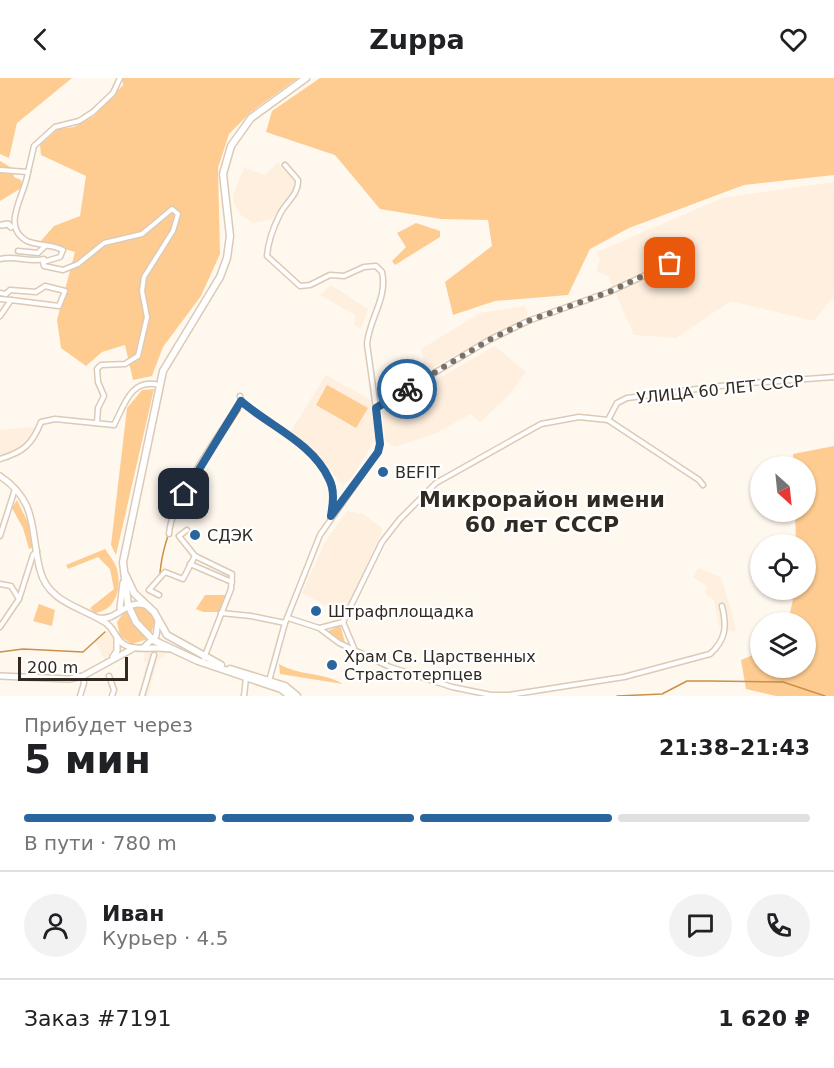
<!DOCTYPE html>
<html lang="ru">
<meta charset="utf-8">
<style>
body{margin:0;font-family:"DejaVu Sans",sans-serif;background:#f2f2f2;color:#202124;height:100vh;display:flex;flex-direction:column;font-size:22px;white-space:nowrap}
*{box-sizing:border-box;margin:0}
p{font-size:20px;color:#757577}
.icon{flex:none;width:33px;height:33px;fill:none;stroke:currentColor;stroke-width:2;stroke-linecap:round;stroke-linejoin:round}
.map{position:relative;height:618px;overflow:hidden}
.panel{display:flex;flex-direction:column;background:#fff;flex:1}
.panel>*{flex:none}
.needle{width:39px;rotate:153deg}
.tools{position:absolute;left:750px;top:378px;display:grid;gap:12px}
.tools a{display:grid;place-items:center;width:66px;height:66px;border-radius:50%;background:#fff;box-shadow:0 2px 4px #0004;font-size:30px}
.scale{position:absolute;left:18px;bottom:15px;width:110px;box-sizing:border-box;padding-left:6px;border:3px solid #312a23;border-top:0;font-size:16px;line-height:21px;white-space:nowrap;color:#312a23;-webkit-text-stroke:4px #fff;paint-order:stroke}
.pin{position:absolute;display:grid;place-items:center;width:51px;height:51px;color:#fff;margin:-26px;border-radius:12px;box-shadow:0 3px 9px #0006}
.courier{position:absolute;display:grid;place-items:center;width:60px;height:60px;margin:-30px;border:4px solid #2a659d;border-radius:50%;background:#fff;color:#222;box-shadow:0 2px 8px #0007}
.overview em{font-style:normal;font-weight:600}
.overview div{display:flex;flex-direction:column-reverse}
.overview{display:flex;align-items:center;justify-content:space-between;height:102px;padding:0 24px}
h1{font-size:39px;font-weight:600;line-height:45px}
.bar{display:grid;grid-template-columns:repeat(4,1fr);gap:9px 6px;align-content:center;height:72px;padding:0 24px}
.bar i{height:8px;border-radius:4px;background:#e0e0e0}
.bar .current{background:#2a659d}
.bar p{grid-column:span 4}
.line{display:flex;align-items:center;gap:15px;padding:0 24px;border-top:2px solid #e0e0e0}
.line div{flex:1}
.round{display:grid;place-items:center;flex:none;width:63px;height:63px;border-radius:32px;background:#f2f2f2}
header{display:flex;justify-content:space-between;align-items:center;height:78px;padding:0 24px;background:#fff;font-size:27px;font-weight:600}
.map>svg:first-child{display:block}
.built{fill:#feefdf}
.green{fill:#fecc91}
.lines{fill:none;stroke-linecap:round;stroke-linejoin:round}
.stream{stroke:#ca9147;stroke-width:1.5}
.minor-casing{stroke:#dccab6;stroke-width:7}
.major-casing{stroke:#dccab6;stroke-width:8}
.highway-casing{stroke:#dccab6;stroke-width:9}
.minor{stroke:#fff;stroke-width:4}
.major{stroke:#fff;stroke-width:5}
.highway{stroke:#fff;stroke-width:6}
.done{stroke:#79726a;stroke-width:6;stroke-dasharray:0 10.8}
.route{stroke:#2a659d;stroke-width:8}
.poi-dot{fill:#2a659d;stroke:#fff;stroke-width:2}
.labels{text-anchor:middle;stroke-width:4.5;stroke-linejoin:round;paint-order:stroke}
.street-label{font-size:16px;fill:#312a23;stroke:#fff}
.poi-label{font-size:16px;fill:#312a23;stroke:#fff;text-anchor:start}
.district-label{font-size:22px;font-weight:bold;fill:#312a23;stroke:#fff}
</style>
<header><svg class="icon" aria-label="back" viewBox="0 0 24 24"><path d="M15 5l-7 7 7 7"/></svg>Zuppa<svg class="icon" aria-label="heart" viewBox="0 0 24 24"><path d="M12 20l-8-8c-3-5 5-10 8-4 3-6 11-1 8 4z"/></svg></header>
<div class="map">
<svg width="834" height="618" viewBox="0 0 834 618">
<rect width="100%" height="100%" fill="#fff8ef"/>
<g class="built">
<polygon points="278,84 295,104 291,117 272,141 253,145 241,137 234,126 233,117 244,90 265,97"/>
<polygon points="834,104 834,218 814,243 731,223 676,260 634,257 608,198 596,193 600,181 597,174 722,120"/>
<polygon points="331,207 368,231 361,251 354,247 355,237 320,217"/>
<polygon points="525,228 528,238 426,293 421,271 480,235"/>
<polygon points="495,268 526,294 510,316 480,344 471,336 434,356 395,369 385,363 382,333"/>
<polygon points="326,297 372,323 376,360 352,399 343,407 311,372 289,356"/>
<polygon points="35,349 34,359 16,375 0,379 0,352"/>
<polygon points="347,433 363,436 383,451 344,537 302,515 324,466"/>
<polygon points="699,490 720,499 723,505 736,551 734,555 719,548 714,522 705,516 707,508 693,499"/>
<polygon points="108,553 113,560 114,572 105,582 95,564"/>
<polygon points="144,574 165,574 165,578 157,583 148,618 138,618 147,585 144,584"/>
</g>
<g class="green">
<polygon points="0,0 72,0 17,45 9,80 0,76"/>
<polygon points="122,0 298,0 251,34 229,56 218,90 220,176 201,218 163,269 152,298 133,302 125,267 102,274 86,288 61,270 57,242 75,174 40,164 54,148 80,138 86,98 41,77 40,67 58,51 74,49 94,38 123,7"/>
<polygon points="320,0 834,0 834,97 744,107 629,150 590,171 568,217 495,223 453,237 445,204 492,168 488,142 441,141 380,131 335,77 266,54 272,33"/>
<polygon points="0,83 12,90 14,99 21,102 23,109 0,123"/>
<polygon points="416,145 440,153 440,159 395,187 392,183 406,169 397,155"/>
<polygon points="327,307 368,330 356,350 316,327"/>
<polygon points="154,311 116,477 111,467 127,330 142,312"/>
<polygon points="834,368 834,618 776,618 746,611 741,582 760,574 760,590 806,590 806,544 788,544 795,512 806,512 806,466 796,466 795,434 806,434 806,388 794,388 793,376"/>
<polygon points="17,422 31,451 34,469 29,471 23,450 12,430"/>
<path d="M105 471C109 477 115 484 117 491 122 511 116 532 95 535L90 530 114 511 110 491 98 479 68 491 66 487Z"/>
<polygon points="205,517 227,517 220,534 203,534 196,531"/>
<polygon points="39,526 55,532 52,548 33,543"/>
<polygon points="141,528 150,534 155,542 151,556 141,546 132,529"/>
<polygon points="126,531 139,552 148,561 132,566 120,558 117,544"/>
<polygon points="339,548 341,549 345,565 334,561 326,554"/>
<path d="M279 586C299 598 324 594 343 606L280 596Z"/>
</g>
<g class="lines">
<g class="stream">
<path d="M160 495C165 435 209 382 240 332"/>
<polyline points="0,574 23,571 83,574 105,554"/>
<polyline points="617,618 662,616 687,603 711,603 783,604 825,618"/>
</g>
<g class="minor-casing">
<g id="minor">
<path d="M285 87 298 102C299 116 286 124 280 136 273 150 268 163 267 178L300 208 310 207 330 197 344 198 364 189 376 188 382 194C388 220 369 241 367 266L376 330"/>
<polyline points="0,92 28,94 34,68 55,49 79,43 93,34 113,15 120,0"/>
<path d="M28 94C25 118 0 148 27 163 38 168 52 166 63 172L60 179 43 184 44 188 63 192 78 186 104 165 142 156 172 131 178 136 173 153 144 199 142 213 147 239 138 278 125 286 101 287 97 291 98 304 104 318 98 330 97 345"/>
<polyline points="18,173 38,175 45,168"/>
<path d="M0 181C15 177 29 185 44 181"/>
<polyline points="0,215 6,216 10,212 36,214 45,208 65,213 59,228 11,222 0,238"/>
<polyline points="0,221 11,222"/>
<path d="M241 323C269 348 310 364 329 400 335 411 333 425 331 437"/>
<polyline points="608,342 699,402 703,407"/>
<path d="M0 381C23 374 32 367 41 344L55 341 114 347C124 328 131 299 159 307"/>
<polyline points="187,452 179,458 195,478 232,496 231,511 204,580"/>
<path d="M169 456C171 421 221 355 241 323L240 318"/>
<polyline points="0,458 15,411"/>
<polyline points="190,486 232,504"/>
<polyline points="0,506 11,508 19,521"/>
<polyline points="159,517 149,512 165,494 183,501 195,478"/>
<polyline points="221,535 251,538 285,545"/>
<path d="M288 540 319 550 339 565 390 589 452 609 491 617H509L624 599 710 576C726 562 727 548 722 528"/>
<polyline points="0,549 19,521 33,477 37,473"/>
<polyline points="320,550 343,544"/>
<polyline points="354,570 343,544 382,464 400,441 436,405 541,346 579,339 608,342 617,325 627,320 736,306 834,299"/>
<polyline points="109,598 114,612 112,618"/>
<polyline points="269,603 285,545 320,457 378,374 380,366 376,330 489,262 528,243 609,214 691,176"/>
<polyline points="80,618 84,605 83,598"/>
<polyline points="142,618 154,577"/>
<polyline points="244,618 246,600"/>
</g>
</g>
<g class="major-casing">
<g id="major">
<polyline points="2,147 8,146 11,149"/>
<path d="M0 398C39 424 30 454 40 492 48 525 82 529 106 545 115 551 116 564 127 568 139 573 155 568 168 571"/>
<polyline points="120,530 123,505"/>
<path d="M99 540C119 543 126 519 148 528"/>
<polyline points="144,569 156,558 158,542"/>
<polyline points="113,579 117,573 117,560"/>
<polyline points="0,598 69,601 83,598 134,570"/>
</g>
</g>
<g class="highway-casing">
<g id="highway">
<polyline points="125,496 134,515 154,534 167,557 221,587"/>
<polyline points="230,591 285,608 297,618"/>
<polyline points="290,618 281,611 198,583 153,562 136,544 128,527 123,484 163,293 220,199 227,180 230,158 223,96 231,68 251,40 306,0"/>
</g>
</g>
<use href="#minor" class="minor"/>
<use href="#major" class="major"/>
<use href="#highway" class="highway"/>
</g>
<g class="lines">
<polyline class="done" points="407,311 489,262 528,243 609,214 670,185"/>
<path class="route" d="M184 416 241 323C269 348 312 364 329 401 335 412 333 426 331 438L378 374 380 366 376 330 407 311"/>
</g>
<g class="poi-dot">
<circle cx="383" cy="394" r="6"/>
<circle cx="195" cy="457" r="6"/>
<circle cx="316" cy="533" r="6"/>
<circle cx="332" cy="587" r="6"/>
</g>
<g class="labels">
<g class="street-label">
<text transform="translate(720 311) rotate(-6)" y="6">УЛИЦА 60 ЛЕТ СССР</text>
</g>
<g class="poi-label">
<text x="395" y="400">BEFIT</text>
<text x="207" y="463">СДЭК</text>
<text x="328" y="539">Штрафплощадка</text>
<text x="344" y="584">Храм Св. Царственных<tspan x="344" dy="18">Страстотерпцев</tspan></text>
</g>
<g class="district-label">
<text x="542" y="429">Микрорайон имени<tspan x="542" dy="25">60 лет СССР</tspan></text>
</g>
</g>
</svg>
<div class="tools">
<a><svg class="needle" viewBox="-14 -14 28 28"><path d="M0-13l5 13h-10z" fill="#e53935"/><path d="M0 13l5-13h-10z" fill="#757577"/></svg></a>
<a><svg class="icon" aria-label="locate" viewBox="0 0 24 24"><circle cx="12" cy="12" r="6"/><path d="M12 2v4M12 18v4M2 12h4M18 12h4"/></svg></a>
<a><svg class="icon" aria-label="layers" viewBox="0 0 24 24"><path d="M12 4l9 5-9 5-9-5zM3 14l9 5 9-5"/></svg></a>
</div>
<div class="scale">200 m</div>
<div class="pin" style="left:670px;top:185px;background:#ea580c"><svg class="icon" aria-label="bag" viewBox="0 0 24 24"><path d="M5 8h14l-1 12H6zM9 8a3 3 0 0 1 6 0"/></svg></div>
<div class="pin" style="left:184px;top:416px;background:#1f2937"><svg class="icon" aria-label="home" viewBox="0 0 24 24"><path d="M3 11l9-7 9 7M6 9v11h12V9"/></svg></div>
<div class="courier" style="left:407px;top:311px"><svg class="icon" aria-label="bike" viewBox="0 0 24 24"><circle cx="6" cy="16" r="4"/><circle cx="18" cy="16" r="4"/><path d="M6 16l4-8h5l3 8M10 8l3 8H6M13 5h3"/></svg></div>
</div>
<section class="panel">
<div class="overview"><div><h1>5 мин</h1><p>Прибудет через</p></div><em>21:38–21:43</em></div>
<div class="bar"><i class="current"></i><i class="current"></i><i class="current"></i><i></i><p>В пути · 780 m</p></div>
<div class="line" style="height:108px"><a class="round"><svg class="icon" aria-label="person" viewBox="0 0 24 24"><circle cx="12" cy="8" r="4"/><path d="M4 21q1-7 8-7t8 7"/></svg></a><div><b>Иван</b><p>Курьер · 4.5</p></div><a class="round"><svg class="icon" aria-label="chat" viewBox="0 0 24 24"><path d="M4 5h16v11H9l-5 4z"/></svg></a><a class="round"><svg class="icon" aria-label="phone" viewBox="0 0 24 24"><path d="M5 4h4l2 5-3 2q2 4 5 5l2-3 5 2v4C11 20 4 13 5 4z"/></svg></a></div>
<div class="line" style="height:78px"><div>Заказ #7191</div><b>1 620 ₽</b></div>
</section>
